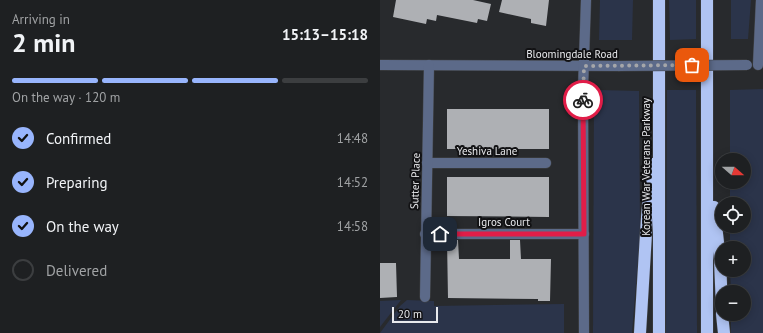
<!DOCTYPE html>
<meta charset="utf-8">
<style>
body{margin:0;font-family:"PT Sans",sans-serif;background:#26282a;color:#f1f3f6;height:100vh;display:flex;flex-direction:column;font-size:15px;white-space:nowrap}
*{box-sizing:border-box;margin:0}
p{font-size:13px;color:#a1a3a5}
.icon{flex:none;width:22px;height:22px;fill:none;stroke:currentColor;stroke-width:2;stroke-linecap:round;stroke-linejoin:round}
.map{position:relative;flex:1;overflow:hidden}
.panel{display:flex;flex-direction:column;background:#1e2022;width:380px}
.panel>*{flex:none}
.needle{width:26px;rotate:110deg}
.fabs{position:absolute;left:335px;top:153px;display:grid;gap:8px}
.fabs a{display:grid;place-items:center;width:36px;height:36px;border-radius:50%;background:#1e2022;box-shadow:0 2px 10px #0003,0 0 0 1px #3c3e40;font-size:20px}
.scale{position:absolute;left:12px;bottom:10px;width:46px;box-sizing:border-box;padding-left:4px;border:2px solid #e8e9ec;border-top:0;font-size:11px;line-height:14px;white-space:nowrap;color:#e8e9ec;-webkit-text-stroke:3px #121214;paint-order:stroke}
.pin{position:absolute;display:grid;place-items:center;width:34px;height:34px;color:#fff;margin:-17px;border-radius:8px;box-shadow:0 2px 6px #0006}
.courier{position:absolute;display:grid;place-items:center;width:40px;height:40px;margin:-20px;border:3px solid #e11d48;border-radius:50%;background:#fff;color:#222;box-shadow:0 1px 5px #0007}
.overview em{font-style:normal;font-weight:700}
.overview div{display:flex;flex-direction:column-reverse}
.overview{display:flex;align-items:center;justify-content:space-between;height:68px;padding:0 12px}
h1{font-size:26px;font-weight:700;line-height:30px}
.bar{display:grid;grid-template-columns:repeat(4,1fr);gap:6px 4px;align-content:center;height:48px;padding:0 12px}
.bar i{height:5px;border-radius:3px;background:#3c3e40}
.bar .selected{background:#98b5fd}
.bar p{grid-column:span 4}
ol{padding:0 12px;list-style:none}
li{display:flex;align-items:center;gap:12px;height:44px}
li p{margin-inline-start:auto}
li .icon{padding:4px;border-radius:50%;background:#98b5fd;color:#111;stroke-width:4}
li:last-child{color:#a1a3a5}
li i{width:22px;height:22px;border:2px solid #3c3e40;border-radius:50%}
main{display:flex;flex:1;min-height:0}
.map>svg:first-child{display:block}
.green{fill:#2b344a}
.building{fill:#aeb0b4}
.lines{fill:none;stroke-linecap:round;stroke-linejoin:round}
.minor-casing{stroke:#434548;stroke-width:11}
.highway-casing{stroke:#434548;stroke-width:13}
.minor{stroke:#5c6a89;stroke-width:10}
.highway{stroke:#b0c4f3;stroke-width:12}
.minor-bridge-casing{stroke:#434548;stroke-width:11;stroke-linecap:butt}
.minor-bridge{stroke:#5c6a89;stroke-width:10}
.done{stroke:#a5a6a9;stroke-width:4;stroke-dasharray:0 7.2}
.route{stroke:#e11d48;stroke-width:5}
.labels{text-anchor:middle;stroke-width:4;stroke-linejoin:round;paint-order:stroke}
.street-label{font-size:11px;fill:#e8e9ec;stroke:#121214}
</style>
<main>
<section class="panel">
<div class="overview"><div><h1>2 min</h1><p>Arriving in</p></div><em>15:13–15:18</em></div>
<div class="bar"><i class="selected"></i><i class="selected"></i><i class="selected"></i><i></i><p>On the way · 120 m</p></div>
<ol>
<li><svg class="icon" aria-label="check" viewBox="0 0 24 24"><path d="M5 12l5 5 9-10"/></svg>Confirmed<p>14:48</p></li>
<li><svg class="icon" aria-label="check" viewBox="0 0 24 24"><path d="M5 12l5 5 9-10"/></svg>Preparing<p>14:52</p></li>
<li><svg class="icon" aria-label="check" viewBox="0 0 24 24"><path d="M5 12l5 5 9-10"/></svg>On the way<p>14:58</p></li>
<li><i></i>Delivered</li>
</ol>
</section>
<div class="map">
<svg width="383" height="333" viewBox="0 0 383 333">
<rect width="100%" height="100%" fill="#282a2d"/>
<g class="green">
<polygon points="220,0 253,0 252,40 219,40"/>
<polygon points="289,0 316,0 316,39 290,40"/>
<polygon points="351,0 371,0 368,39 351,39"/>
<polygon points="383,89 383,333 351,333 351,314 364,314 364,292 351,292 350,270 364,270 364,248 350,248 350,226 364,226 364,204 350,204 350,182 364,182 364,160 350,160 350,90"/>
<polygon points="218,90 259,91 260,234 252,333 213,333 214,95"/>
<polygon points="287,90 316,90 317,333 286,333"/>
<polygon points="21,300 0,327 0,301"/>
<polygon points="27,300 54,301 54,306 184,304 184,333 0,333 20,306"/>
</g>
<g class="building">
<polygon points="16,0 93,0 111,4 107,21 98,19 97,23 57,15 56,21 47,19 46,24 13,17"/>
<polygon points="122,0 169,0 166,26 151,23 151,19 119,12"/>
<rect x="67" y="109" width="102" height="40"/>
<polygon points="67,177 169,177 169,217 67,216"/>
<polygon points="67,240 78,240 79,259 130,259 130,240 140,240 141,259 171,259 170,301 158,301 158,299 68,298"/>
<polygon points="0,263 16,263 17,297 0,298"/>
</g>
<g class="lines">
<g class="minor-casing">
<g id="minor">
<polyline points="0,65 238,66"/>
<polyline points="378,65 381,0"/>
<polyline points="47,163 166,163"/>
<polyline points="45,234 204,234"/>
<polyline points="45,297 49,65"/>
<polyline points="204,333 203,89 206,0"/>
</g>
</g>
<g class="highway-casing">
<g id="highway">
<polyline points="279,0 279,333"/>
<polyline points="334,207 340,260 342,308"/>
<polyline points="342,314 344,333"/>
<polyline points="260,333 267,217 272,164"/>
<polyline points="327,333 327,0"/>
</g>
</g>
<use href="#minor" class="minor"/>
<use href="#highway" class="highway"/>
<g class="minor-bridge-casing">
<polyline id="minor-bridge" points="238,66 367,65"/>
</g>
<use href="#minor-bridge" class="minor-bridge"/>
</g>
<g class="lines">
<polyline class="done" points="203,100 204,66 312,65"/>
<polyline class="route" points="60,234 204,234 203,100"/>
</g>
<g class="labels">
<g class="street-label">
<text x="192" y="58">Bloomingdale Road</text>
<text x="107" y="155">Yeshiva Lane</text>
<text transform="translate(266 167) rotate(-90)" y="4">Korean War Veterans Parkway</text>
<text transform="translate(35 181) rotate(-88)" y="4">Sutter Place</text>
<text x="124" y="226">Igros Court</text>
</g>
</g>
</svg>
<div class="fabs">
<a><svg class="needle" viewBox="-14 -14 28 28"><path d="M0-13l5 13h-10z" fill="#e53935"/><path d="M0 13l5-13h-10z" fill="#a1a3a5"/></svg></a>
<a><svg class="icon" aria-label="locate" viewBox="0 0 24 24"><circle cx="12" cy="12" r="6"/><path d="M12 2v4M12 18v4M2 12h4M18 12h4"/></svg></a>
<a>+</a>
<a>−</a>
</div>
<div class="scale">20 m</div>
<div class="pin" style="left:312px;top:65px;background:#ea580c"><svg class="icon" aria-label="bag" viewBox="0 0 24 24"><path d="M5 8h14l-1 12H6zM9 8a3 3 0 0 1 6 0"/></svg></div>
<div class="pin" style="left:60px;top:234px;background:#1f2937"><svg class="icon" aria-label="home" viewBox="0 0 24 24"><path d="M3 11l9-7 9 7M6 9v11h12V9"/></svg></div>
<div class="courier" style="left:203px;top:100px"><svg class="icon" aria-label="bike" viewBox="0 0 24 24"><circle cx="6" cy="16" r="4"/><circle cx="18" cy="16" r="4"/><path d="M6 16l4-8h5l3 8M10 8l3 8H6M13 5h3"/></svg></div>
</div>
</main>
